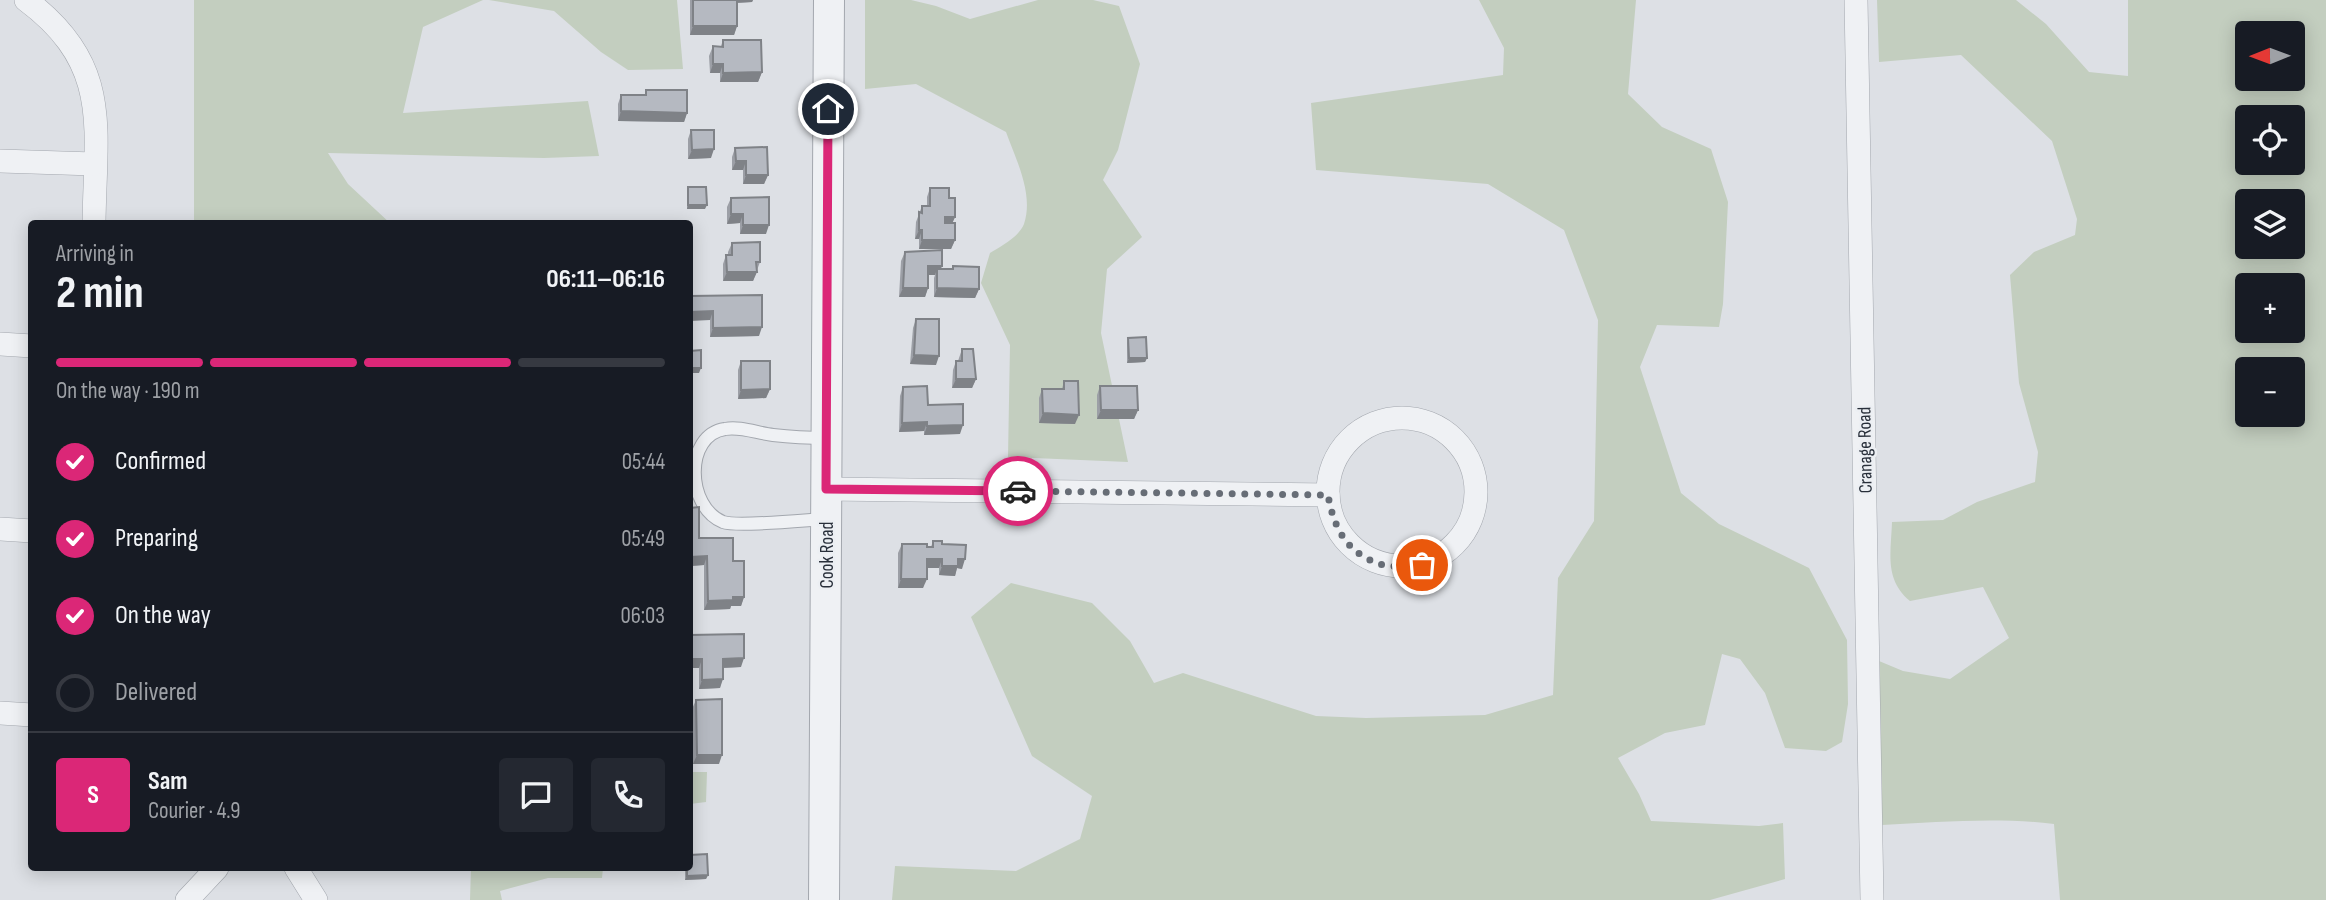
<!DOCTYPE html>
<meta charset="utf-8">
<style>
body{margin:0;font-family:"Sofia Sans Condensed",sans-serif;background:#242831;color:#f1f3f6;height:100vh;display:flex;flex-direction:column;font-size:26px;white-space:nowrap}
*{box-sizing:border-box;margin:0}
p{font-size:23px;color:#9ea1a6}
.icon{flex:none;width:38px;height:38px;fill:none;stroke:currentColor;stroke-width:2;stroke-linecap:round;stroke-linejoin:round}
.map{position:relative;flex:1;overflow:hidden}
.details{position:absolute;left:28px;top:220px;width:665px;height:651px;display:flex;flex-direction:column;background:#171b24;border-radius:7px;box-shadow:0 4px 18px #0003}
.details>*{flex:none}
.needle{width:46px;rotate:269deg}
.tools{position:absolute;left:2235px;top:21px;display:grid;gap:14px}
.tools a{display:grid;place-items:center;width:70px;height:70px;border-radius:7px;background:#171b24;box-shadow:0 4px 18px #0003;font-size:35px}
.pin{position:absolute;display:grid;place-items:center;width:60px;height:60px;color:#fff;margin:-30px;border:4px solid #fff;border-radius:50%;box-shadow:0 2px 7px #0007}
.courier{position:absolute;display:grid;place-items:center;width:70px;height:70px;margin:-35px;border:5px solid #db2777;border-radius:50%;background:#fff;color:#222;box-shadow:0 2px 9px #0007}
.summary em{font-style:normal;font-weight:700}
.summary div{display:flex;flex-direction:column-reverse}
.summary{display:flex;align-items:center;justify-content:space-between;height:119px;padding:0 28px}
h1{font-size:46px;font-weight:700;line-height:52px}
.bar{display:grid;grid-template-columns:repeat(4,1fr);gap:10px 7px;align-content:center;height:84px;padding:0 28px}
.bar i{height:9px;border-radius:5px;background:#363941}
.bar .current{background:#db2777}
.bar p{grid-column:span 4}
.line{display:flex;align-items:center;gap:18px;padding:0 28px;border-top:2px solid #363941}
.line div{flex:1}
.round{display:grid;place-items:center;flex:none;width:74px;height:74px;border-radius:7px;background:#242831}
ol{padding:0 28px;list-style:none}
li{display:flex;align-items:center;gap:21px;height:77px}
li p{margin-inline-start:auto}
li .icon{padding:7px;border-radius:50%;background:#db2777;color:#fff;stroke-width:4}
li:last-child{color:#9ea1a6}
li i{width:38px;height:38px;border:4px solid #363941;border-radius:50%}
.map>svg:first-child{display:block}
.green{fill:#c3cebf;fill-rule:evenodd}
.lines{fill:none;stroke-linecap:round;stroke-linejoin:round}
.service-casing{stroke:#a3a7ae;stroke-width:14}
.minor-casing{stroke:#a3a7ae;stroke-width:24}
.tertiary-casing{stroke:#a3a7ae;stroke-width:32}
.service{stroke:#eff1f4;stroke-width:12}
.minor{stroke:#eff1f4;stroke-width:23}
.tertiary{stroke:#eff1f4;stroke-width:30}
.wall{fill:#9c9fa6}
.shaded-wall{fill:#7f8287}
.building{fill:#b5b9c1;stroke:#7f8287;stroke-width:2}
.done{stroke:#676d76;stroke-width:7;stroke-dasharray:0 12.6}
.route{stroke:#db2777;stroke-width:9}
.labels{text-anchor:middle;stroke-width:5;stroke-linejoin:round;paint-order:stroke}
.street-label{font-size:19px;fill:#282f3a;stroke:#eceff3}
</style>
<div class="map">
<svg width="2326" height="900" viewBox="0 0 2326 900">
<rect width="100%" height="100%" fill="#dde0e5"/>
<g class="green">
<polygon points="194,0 483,0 423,27 403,113 588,101 599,156 544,158 328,153 348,184 391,224 194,224"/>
<polygon points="489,0 677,0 683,69 628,70 601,52 554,11"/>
<path d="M865 0H911L936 6 970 19 1038 0H1093L1119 6 1140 64 1118 150 1103 180 1142 237 1107 269 1101 333 1128 462 1008 457 1010 345 981 283 990 253C1001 246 1019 237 1024 224 1034 194 1016 160 1006 132L916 84 865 89Z"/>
<polygon points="1479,0 1636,0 1628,94 1662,127 1711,149 1728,202 1723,304 1719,327 1657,325 1640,367 1681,493 1719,524 1809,568 1847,640 1848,704 1842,742 1826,751 1785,748 1765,693 1740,659 1722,654 1705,725 1665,733 1618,758 1639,794 1651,821 1759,826 1783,823 1785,879 1710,900 892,900 895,866 1016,871 1080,839 1092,796 1032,756 971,617 1011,583 1092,603 1130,641 1154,683 1183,673 1316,716 1366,718 1485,715 1553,695 1558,578 1594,521 1598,320 1564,230 1488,184 1316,170 1311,103 1503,75 1504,48"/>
<path d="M1877 0H2016L2046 24 2089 72 2128 76V0H2326V900H2060L2054 824C1997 817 1939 822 1882 825L1879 661 1903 671 1950 679 2009 638 1983 587 1910 601C1884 579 1891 553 1892 522L1943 520 1977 502 2035 482 2038 452 2019 383 2010 275 2034 252 2075 235 2077 219 2052 141 1961 55 1879 62ZM2292 33V79H2247V33ZM2292 117V163H2247V117ZM2292 201V247H2247V201ZM2292 285V331H2247V285ZM2247 369H2292V415H2247Z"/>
<polygon points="690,772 707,772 706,802 690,804"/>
<polygon points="471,868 603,868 602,878 548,878 500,891 502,900 470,900"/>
</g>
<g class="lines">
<g class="service-casing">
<path id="service" d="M826 519C807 520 737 527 723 522 686 507 684 435 725 429 740 426 757 433 773 435 790 437 809 438 827 438"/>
</g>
<g class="minor-casing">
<g id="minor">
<path d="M26 0C113 65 95 128 94 224"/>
<polyline points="1856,0 1872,900"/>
<polyline points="0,161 94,164"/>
<polyline points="0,344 32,346"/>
<circle cx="1402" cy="492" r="74"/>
<polyline points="826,489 1328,495"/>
<polyline points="0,529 32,531"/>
<polyline points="0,713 32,715"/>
<polyline points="296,868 316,900"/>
<polyline points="187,900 217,868"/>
</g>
</g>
<g class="tertiary-casing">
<polyline id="tertiary" points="824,900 829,0"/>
</g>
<use href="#service" class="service"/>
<use href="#minor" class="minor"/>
<use href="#tertiary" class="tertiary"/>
</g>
<g class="wall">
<polygon points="690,0 753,0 752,2 737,3 737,26 734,35 690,35"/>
<polygon points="723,40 762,72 758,82 720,82 720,73 710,73 709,56 713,46 721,46"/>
<polygon points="646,90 687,113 684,122 618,121 618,104 621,95 645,95"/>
<polygon points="691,130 711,158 688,159 688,139"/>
<polygon points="735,148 768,175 764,184 743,184 743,170 732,170 732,157"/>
<polygon points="688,187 705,209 687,209 687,191"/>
<polygon points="930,188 949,198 955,217 952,223 955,240 951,249 919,249 919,239 915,239 916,222 922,206 927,206 927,197"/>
<polygon points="731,198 766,234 740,234 740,223 727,224 727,207"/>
<polygon points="732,243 760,262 753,281 723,281 723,264 726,255 728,255 728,252"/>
<polygon points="905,252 941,269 952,269 953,266 979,289 975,298 934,297 934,278 935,275 928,275 928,288 925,297 899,297 901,261"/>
<polygon points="690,296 759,336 710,337 710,320"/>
<polygon points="916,319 936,365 910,364 913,328"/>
<polygon points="1128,338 1147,358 1145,362 1127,363 1127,343"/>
<polygon points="962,349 976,379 972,388 952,388 953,370 956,361 958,361"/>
<polygon points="741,361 770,389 766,398 738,399 738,370"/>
<polygon points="1064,381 1075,424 1039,423 1039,398 1042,389 1062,389"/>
<polygon points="1100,386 1138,410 1134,419 1097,419 1097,395"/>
<polygon points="903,387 928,405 960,434 924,435 924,431 899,432 900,396"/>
<polygon points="690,508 699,538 733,561 744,597 741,606 731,606 730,609 704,610 704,565 690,566"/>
<polygon points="933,541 942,544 962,569 957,568 955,576 939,575 939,568 927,568 923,588 898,588 898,553 902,544 931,547"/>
<polygon points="690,635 741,667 723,668 720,688 699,689 699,668 690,668"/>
<polygon points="696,700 719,764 693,764 692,709"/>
<polygon points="685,868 690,868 708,875 706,879 685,880"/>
</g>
<g class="shaded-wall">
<polygon points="734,0 753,0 752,2 733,3"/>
<polygon points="693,26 737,26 734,35 690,35"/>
<polygon points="713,64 723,64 720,73 710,73"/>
<polygon points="762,72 758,82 720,82 723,73"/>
<polygon points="621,111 687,113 684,122 618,121"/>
<polygon points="714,149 711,158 688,159 692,150"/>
<polygon points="736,161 746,161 743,170 732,170"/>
<polygon points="746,175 768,175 764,184 743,184"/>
<polygon points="688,205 707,205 705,209 687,209"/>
<polygon points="731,214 743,214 740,223 727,224"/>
<polygon points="945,217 955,217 951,226 942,226"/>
<polygon points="743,225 769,225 766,234 740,234"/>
<polygon points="919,230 922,230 919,239 915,239"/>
<polygon points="922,240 955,240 951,249 919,249"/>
<polygon points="928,266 942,266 939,275 937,269 935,275 925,275"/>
<polygon points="727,272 757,272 753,281 723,281"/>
<polygon points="903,288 928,288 925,297 899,297"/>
<polygon points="937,288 979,289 975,298 934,297"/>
<polygon points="713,311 710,320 690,321 690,312"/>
<polygon points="762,327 759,336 710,337 713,328"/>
<polygon points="914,355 939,356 936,365 910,364"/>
<polygon points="1129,358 1147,358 1145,362 1127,363"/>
<polygon points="690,368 701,368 699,373 690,373"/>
<polygon points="956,379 976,379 972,388 952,388"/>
<polygon points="770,389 766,398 738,399 741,390"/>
<polygon points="1101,410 1138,410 1134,419 1097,419"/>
<polygon points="1043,413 1079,415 1075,424 1039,423"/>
<polygon points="927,422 924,431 899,432 902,423"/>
<polygon points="963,425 960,434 924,435 927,426"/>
<polygon points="707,556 704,565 690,566 690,557"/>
<polygon points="927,559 942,559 939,568 924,568"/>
<polygon points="958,559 965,559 962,569 957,568 955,576 939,575 942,566"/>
<polygon points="901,579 927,579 923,588 898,588"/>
<polygon points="733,597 744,597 741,606 731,606 730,609 704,610 708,601"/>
<polygon points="744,658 741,667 720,668 723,659"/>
<polygon points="690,659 702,659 699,668 690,668"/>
<polygon points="723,679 720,688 699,689 702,680"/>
<polygon points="697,755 722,755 719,764 693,764"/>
<polygon points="708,875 706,879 685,880 687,876"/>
</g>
<g class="building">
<rect x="693" y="0" width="44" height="26"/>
<polygon points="723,40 761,40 762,72 723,73 723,64 713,64 713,46 723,47"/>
<polygon points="646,90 687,90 687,113 621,111 621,95 646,95"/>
<polygon points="691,130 714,130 714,149 692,150"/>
<polygon points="767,147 768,175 746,175 746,161 736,161 735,148"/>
<polygon points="688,187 706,187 707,205 688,205"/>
<polygon points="930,188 949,188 949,198 955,198 955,217 945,217 945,223 955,223 955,240 922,240 922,230 919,230 919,212 922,213 922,206 930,206"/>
<polygon points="769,197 769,225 743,225 743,214 731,214 731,198"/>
<polygon points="760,242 760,262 756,262 757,272 727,272 726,255 732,255 732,243"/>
<polygon points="942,250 942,266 928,266 928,288 903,288 905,252"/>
<polygon points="953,266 979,267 979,289 937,288 937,269 953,269"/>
<polygon points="762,295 762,327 713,328 713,311 690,312 690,296"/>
<polygon points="916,319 939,319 939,356 914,355"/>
<polygon points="1146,337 1147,358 1129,358 1128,338"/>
<polygon points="962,349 973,349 976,379 956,379 956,361 962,361"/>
<polygon points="701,350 701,368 690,368 690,351"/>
<polygon points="741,361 770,361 770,389 741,390"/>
<polygon points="1064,381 1078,381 1079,415 1043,413 1042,389 1064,389"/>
<polygon points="927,386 928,405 963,404 963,425 927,426 927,422 902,423 903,387"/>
<polygon points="1100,386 1137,386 1138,410 1101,410"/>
<polygon points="699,507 699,538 733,538 733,561 744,561 744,597 733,597 733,600 708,601 707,556 690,557 690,508"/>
<polygon points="933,541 942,541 942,544 966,545 965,559 958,559 958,566 942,566 942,559 927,559 927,579 901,579 902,544 927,544 927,547 933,547"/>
<polygon points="744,634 744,658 723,659 723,679 702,680 702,659 690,659 690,635"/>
<polygon points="722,699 722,755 697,755 696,700"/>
<polygon points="707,854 708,875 687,876 687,868 690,868 690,855"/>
</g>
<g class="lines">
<path class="done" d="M1018 491 1328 495C1334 529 1347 554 1383 565 1394 568 1410 565 1422 565"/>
<polyline class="route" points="828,109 826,489 1018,491"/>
</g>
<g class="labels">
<g class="street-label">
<text transform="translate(1864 450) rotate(-91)" y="7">Cranage Road</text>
<text transform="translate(826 555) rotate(-90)" y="7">Cook Road</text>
</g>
</g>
</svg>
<div class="tools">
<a><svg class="needle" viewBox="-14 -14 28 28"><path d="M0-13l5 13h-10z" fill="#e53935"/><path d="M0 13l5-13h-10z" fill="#9ea1a6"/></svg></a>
<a><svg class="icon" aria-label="locate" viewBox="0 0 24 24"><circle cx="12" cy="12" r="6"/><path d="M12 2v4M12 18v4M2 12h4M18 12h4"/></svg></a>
<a><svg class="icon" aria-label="layers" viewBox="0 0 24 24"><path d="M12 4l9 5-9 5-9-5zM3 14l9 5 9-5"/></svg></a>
<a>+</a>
<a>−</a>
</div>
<div class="pin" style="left:1422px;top:565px;background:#ea580c"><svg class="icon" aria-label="bag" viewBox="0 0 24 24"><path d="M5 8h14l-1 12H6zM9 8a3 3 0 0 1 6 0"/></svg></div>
<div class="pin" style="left:828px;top:109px;background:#1f2937"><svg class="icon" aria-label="home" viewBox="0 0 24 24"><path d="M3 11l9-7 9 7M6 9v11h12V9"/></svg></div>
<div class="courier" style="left:1018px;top:491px"><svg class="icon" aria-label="car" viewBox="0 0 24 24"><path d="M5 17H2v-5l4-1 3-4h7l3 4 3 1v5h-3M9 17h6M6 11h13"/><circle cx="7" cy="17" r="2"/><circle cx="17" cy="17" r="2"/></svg></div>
<section class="details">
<div class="summary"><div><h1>2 min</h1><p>Arriving in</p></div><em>06:11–06:16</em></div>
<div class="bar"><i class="current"></i><i class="current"></i><i class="current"></i><i></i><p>On the way · 190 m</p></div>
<ol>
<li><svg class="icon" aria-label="check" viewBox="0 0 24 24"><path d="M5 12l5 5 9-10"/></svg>Confirmed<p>05:44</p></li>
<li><svg class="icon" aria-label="check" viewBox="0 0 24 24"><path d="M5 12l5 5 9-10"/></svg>Preparing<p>05:49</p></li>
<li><svg class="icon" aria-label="check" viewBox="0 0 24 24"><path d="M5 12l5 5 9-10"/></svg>On the way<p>06:03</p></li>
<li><i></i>Delivered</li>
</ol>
<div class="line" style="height:126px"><b class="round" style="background:#db2777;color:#fff">S</b><div><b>Sam</b><p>Courier · 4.9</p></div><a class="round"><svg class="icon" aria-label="chat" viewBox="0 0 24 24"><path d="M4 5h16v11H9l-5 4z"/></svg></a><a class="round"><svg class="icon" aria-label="phone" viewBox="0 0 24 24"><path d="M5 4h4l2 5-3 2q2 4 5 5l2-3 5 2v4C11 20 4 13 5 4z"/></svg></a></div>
</section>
</div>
